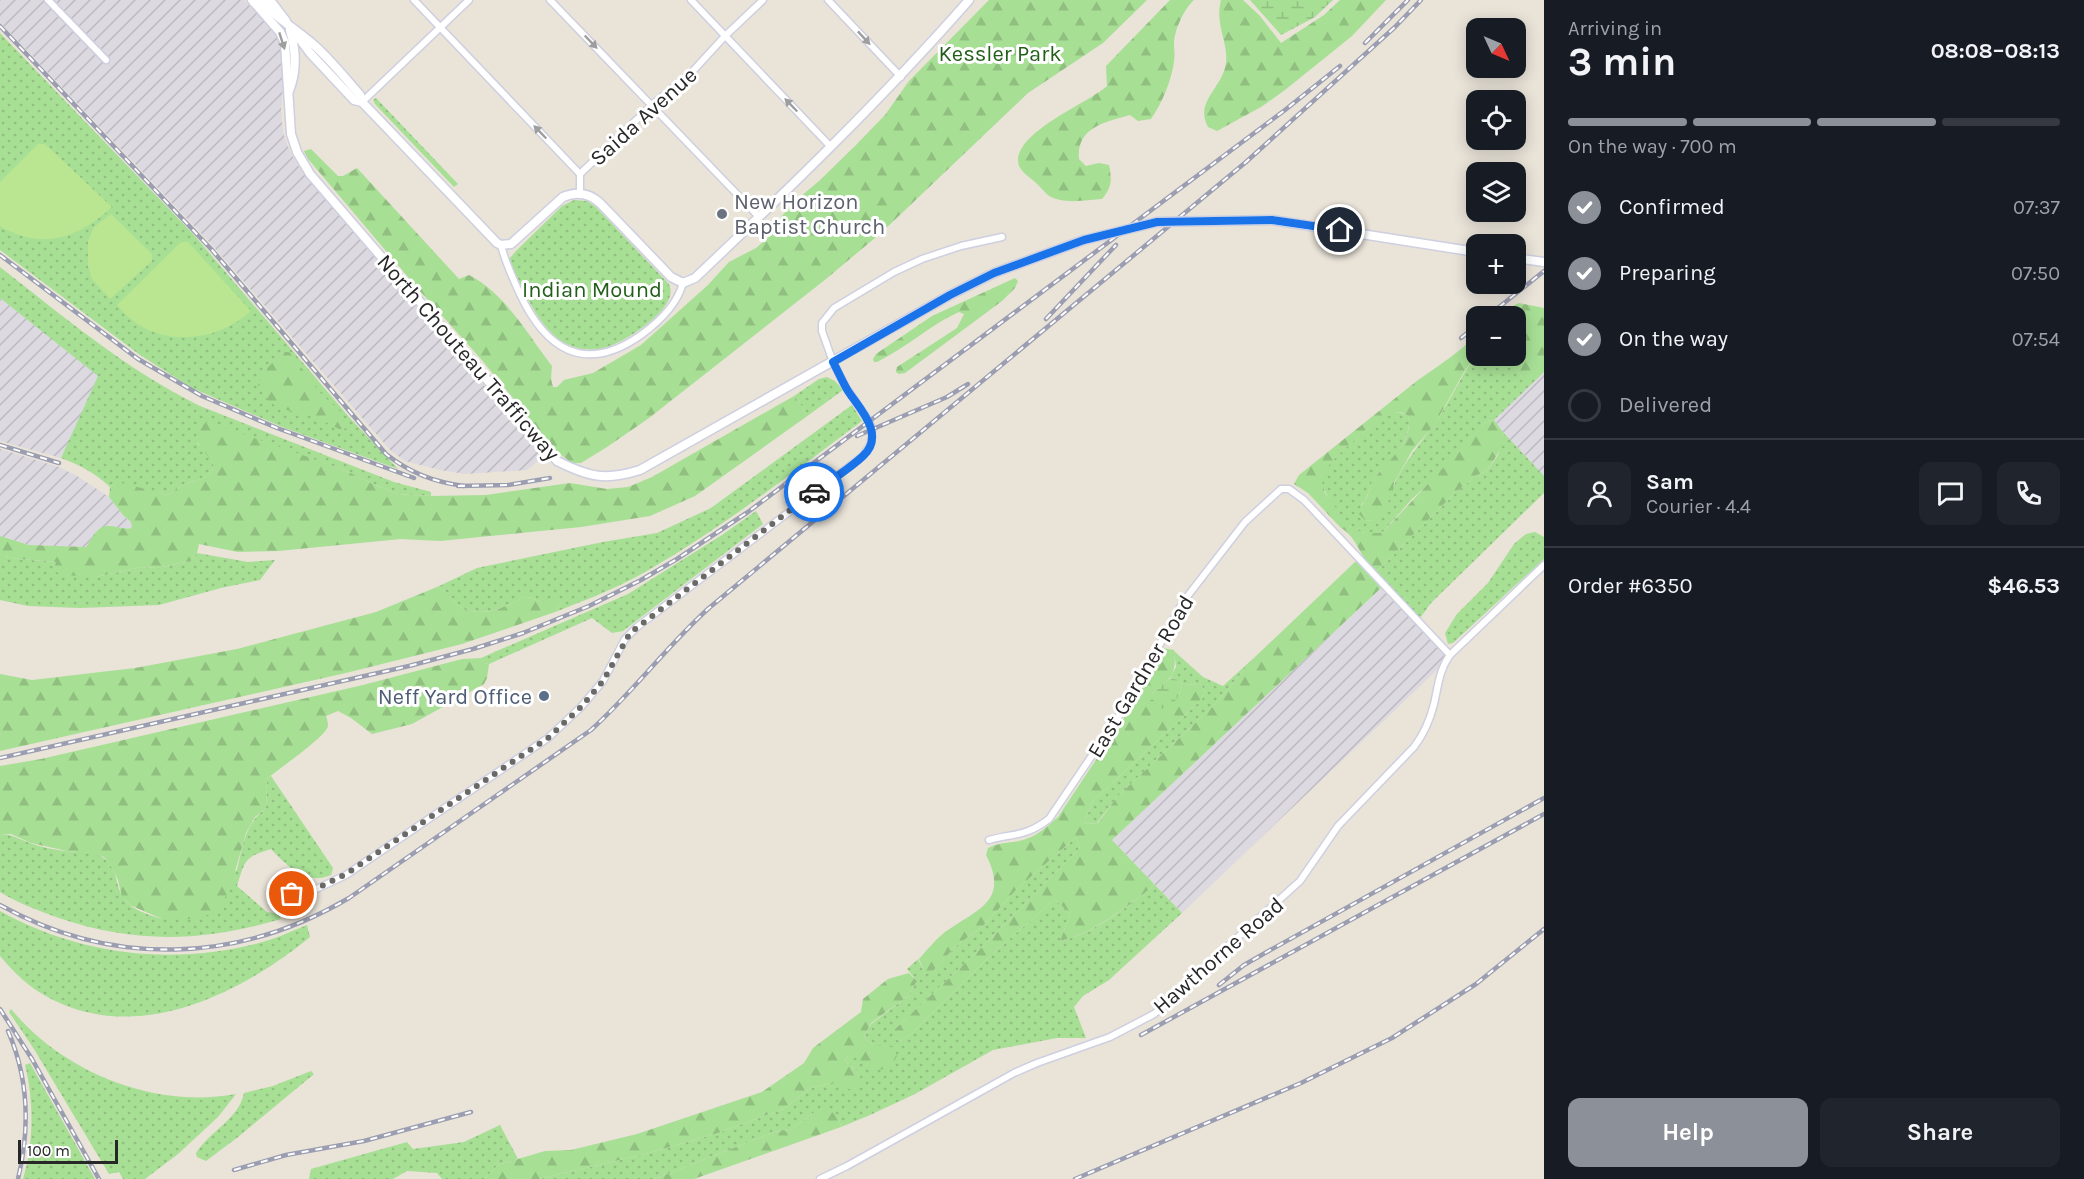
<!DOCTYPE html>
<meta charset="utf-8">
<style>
body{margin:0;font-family:Karla,sans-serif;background:#20242c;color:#f1f3f6;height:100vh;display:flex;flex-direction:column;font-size:22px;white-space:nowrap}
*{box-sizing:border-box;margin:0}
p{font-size:20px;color:#9ea1a6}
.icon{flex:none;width:33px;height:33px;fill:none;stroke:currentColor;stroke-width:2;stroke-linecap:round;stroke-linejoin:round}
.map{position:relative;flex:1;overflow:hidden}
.details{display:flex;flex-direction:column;background:#171b24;width:540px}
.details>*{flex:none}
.needle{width:39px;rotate:134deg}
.buttons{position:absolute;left:1466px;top:18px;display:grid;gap:12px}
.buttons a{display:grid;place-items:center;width:60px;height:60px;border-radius:12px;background:#171b24;box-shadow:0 3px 15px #0003;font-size:30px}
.scale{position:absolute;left:18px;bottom:15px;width:100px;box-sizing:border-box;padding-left:6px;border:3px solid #272727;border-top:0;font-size:16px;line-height:21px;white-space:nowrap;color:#272727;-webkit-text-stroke:4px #fff;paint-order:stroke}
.pin{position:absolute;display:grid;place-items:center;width:51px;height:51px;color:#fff;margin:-26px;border:3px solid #fff;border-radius:50%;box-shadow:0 2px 6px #0007}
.courier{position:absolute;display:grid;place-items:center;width:60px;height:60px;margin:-30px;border:4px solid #1a73e8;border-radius:50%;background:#fff;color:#222;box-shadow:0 2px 8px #0007}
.overview em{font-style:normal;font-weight:700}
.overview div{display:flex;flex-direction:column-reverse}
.overview{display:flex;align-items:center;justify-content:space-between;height:102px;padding:0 24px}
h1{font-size:39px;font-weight:700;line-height:45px}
.bar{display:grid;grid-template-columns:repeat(4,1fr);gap:9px 6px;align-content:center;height:72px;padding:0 24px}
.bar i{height:8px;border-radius:4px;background:#363941}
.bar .active{background:#8c9099}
.bar p{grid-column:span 4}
.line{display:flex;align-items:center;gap:15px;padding:0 24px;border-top:2px solid #363941}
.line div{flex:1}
.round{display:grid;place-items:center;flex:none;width:63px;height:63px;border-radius:12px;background:#20242c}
ol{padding:0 24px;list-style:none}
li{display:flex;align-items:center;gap:18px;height:66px}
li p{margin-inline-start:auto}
li .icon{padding:6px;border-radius:50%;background:#8c9099;color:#fff;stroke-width:4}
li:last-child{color:#9ea1a6}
li i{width:33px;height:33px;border:3px solid #363941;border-radius:50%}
.button{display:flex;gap:12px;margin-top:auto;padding:12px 24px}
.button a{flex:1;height:69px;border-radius:12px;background:#8c9099;color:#fff;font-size:24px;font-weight:700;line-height:69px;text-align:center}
.button a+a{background:#20242c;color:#f1f3f6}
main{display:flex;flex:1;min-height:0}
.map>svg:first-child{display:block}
.industrial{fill:url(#industrial-furrows)}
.green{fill:url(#green-dots)}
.forest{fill:url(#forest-firs)}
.wetland{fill:url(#wetland-marsh)}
.pitch{fill:#bae691}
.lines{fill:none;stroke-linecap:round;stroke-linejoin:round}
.street-casing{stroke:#cecfe0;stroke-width:9}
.secondary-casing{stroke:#cecfe0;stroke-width:11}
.street{stroke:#fff;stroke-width:6}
.secondary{stroke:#fff;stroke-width:8}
.rail-casing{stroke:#9b9db1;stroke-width:4.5}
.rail{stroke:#fff;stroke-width:2;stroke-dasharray:7;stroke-linecap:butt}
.secondary-bridge-casing{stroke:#cecfe0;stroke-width:11;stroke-linecap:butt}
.secondary-bridge{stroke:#fff;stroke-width:8}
.oneway{fill:#9e9e9e}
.done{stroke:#6b6965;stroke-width:6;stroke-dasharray:0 10.8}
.route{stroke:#1a73e8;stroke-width:8}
.worship-dot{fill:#6b7280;stroke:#fff;stroke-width:2}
.service-dot{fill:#5c6f8a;stroke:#fff;stroke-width:2}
.labels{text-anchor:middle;stroke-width:6;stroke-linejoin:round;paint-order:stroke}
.park-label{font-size:22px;fill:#235f1b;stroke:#fff}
.street-label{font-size:22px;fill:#272727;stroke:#fff}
.worship-label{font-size:22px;fill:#5b616d;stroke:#fff;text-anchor:start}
.service-label{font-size:22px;fill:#4e5e75;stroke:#fff;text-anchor:end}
</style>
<main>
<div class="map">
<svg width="1544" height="1179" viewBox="0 0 1544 1179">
<defs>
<pattern id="industrial-furrows" width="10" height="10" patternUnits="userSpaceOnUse" patternTransform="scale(1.5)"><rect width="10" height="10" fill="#dcd9e1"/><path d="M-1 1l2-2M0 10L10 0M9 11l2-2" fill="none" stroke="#bdbac1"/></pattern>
<pattern id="green-dots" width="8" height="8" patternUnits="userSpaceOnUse" patternTransform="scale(1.5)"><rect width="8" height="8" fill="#a7df95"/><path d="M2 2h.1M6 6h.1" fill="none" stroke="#90bf80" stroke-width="1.8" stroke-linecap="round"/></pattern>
<pattern id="forest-firs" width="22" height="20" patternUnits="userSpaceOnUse" patternTransform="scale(1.5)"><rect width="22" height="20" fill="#a7df95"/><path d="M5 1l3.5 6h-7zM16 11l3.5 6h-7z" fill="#90bf80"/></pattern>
<pattern id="wetland-marsh" width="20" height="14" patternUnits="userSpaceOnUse" patternTransform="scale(1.5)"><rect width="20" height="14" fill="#a7df95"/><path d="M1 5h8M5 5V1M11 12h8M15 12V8" fill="none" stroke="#90bf80"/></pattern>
</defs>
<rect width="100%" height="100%" fill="#e9e3d8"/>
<g class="industrial">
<polygon points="0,0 244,0 275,32 281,43 285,64 281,110 283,133 290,152 301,170 544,456 527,470 465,474 440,470 405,461 390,450 214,247 0,22"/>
<polygon points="0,298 99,376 61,458 0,441"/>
<polygon points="1544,372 1544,476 1503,432 1494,420"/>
<polygon points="0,449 59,467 77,476 109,497 123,515 131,522 132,528 120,529 110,525 98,529 86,547 29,545 0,536"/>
<polygon points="1381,588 1446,656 1439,668 1182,913 1112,840"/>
</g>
<g class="green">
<polygon points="0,33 195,236 349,417 398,469 282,427 192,388 140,355 0,250"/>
<polygon points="376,98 458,184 454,187 375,104 373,100"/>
<path d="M574 200 587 201 596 207 668 283C684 306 623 344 604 348 587 352 569 348 556 337 534 318 523 288 510 263V258L516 251 562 206Z"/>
<path d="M0 267C64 317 127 370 200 406L394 482 431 492V496L398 494 373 484 345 470 302 456 197 443 210 457 214 466C209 480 193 480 181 486 176 489 172 492 168 495L115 483 110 487C95 473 80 465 61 458L98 376 0 298Z"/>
<path d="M1476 355 1512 356 1509 360 1522 377H1539L1494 420 1487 421 1433 480 1412 499 1382 533C1373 534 1364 534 1355 530 1346 527 1320 489 1321 478 1322 465 1378 418 1391 414 1398 411 1402 413 1408 416 1413 431 1399 451 1389 463 1385 468 1379 471 1376 476 1368 485 1370 497 1361 505L1365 520 1373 521C1391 506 1389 491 1400 473 1410 455 1423 440 1435 423 1450 402 1460 377 1476 355Z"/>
<polygon points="827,377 835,381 843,390 806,417 801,405 794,396 819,379"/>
<path d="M852 405 862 421C789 475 716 533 636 577 610 591 583 601 555 612L561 603H545L525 596C506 608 479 620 458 605 449 598 450 592 437 587L477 568 603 542 657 533 711 508Z"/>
<polygon points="1503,432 1544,476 1544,493 1431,603 1420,618 1376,572 1456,492 1477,475 1487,471 1498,455 1504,437"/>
<polygon points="756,511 763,524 623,631 612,633 592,618 489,664 484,663 481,658 628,594 722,535"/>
<polygon points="1535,532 1544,537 1544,559 1453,643 1448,644 1445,633 1457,614 1488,583 1514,544 1526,534"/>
<polygon points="197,553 248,562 275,560 260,580 221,588 159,605 80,608 28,606 0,600 0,555 18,559 57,562 96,577 141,567 157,568 191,561"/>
<polygon points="1174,651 1203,677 1223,686 1257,655 1214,705 1116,798 1097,823 1084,824 1092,802 1202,699 1205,691 1200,684 1183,685 1178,680 1170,678 1176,667"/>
<path d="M271 776 333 868 331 875C307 886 286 865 271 849 244 857 245 861 237 886L267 912 279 914 281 919C203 942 136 944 59 918 39 911 18 903 0 892V834C12 834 19 839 30 843 41 847 55 850 66 851 79 853 96 850 106 860 119 873 115 885 123 897 130 910 150 915 162 919L237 870C243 845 245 824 266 808L267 779Z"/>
<path d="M1076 837 1080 848 982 947 895 1029V1038L901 1041 913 1032 988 958 1055 899 1070 914 1060 941C1096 933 1126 907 1155 885L1182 913 1109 980 1083 996 1074 1007 1086 1038H1057L993 1050 915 1094 870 1115 841 1127 839 1119 815 1112 790 1130 774 1132 654 1179H539L649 1153 718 1133 783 1109 811 1088 831 1083 852 1089 860 1075 845 1060 850 1053 873 1045 864 1037 871 1024 908 996 917 981 907 969 918 959 924 971H933L956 946 983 926 1016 890Z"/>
<path d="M0 911C77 954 169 966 255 944 273 940 290 932 307 925L310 937C234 999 125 1051 33 988 21 979 10 968 0 956Z"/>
<path d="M11 1009C64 1073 154 1109 236 1094L218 1117 178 1154 145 1179H123L119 1172 109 1174 34 1049 9 1012Z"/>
<path d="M30 1063 95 1179H23C34 1144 34 1100 25 1065Z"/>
<path d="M311 1071 314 1074 238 1137 206 1161 197 1157 196 1153C210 1131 239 1119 244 1093L273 1086Z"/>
<polygon points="500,1125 518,1159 498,1165 484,1179 442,1179 437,1173 407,1171 393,1179 309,1179 311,1169 407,1142 413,1149 464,1142"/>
</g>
<g class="forest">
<path d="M989 0H1147L1103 43 1028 93 882 232 826 279 649 418 607 447 581 463H572L556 451 481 359 419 290 309 160 304 151 311 149 338 176H343L357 168 459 279 469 275C505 293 528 335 552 366L551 379 553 387H557L564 380 593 373 641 345 708 285 729 262 756 248 768 238 776 223 793 203 819 181 856 145 885 115 909 81Z"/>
<path d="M1170 0H1194C1184 9 1175 29 1174 42 1174 49 1175 55 1174 62 1171 82 1162 103 1151 119L1138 121 1130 115C1106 122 1076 127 1079 159L1086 166 1099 163 1109 165C1112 180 1112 187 1102 199 1086 200 1062 205 1048 195 1043 191 1040 186 1035 182 1029 177 1022 172 1019 166 1009 134 1089 103 1107 86L1106 66Z"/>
<path d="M1221 0H1243L1260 16 1281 43 1324 15 1340 0H1386L1352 36 1285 90 1261 107 1217 131 1208 127C1195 103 1219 90 1225 68 1231 45 1214 27 1221 0Z"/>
<path d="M1015 278 1018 281 1015 288 1002 301 905 373 899 374 896 372 897 367 957 328 964 314 959 312C930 325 906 348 877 362H874L873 359 876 354 932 316Z"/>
<polygon points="1519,303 1544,308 1544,372 1539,377 1522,377 1508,360 1512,356 1517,354 1515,345 1515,316 1499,316 1513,306"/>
<path d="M1476 335V355L1464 372 1435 424 1412 451 1394 483 1393 491 1381 517 1373 521 1365 520 1358 513C1359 506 1364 504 1367 497 1370 490 1370 482 1376 476 1388 462 1415 438 1408 416 1403 413 1401 411 1395 413 1378 417 1328 461 1321 477L1325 493 1350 527 1364 533H1382L1487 421 1494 420 1503 432 1505 442 1487 471 1477 475 1456 492 1376 572C1372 567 1366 562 1363 556 1357 546 1352 534 1341 528L1308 493 1294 484 1299 475 1418 380C1436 368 1462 350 1476 335Z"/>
<path d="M284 352H289C300 364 308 378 319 391 328 402 342 409 347 424L345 429H339C328 423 316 416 304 414 282 409 269 408 258 385L267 368Z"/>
<path d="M794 396 801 405 806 417 695 496 650 516 581 527 440 541 401 539 278 551 238 552 199 544 197 553 191 561 157 568 141 567 96 577 63 575 54 571 56 562 18 559 0 555V536L29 545 86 547C90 542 93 534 98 530 108 520 120 531 132 528L131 522 123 515 109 497 110 487 115 483H122L168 495C172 492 176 489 181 486 193 480 209 480 214 466 206 447 192 449 199 426L208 422 345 470 373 484 398 494 431 496 486 495 570 483 607 489 628 487 652 477Z"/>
<path d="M1356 561 1381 588 1112 840 1155 885C1126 907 1095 933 1060 941L1070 914 1055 899 988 958 913 1032 901 1041 895 1038V1029L982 947 1080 848 1076 837 1016 890 983 926 956 946 933 971H924L919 959C927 950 935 940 945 932 977 909 1010 902 986 855L988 848C1001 841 1013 844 1026 839 1038 835 1048 826 1058 817L1137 698 1162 648 1174 650C1177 676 1171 677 1152 694L1177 699 1183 685 1200 684 1205 691 1202 699 1092 802 1084 824 1098 823 1116 798 1214 705 1257 655Z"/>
<path d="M437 587C450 592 449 598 458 605 478 620 506 608 525 596L545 603 558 598 561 603 555 612 462 644 350 672 0 751V674L32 680 135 668 237 649 376 612Z"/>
<path d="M481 658 484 663 489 664 487 678 484 684 412 724 372 734 351 718 338 711 326 716C327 719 328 722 328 726 325 738 279 768 267 779L266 808 255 817 246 833 230 889 217 911 198 919H162L130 905 122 897 118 880 111 866 104 857 90 853 67 851 31 843 11 834H0V766L41 759 363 685 462 659Z"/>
<polygon points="909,973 917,981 908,996 871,1023 864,1037 873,1045 892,1047 897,1056 890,1068 871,1071 850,1053 845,1060 860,1075 861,1083 852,1090 831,1083 811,1088 783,1109 718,1133 649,1153 539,1179 484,1179 498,1165 545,1151 571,1150 637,1134 762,1092 804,1063 813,1048 861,1012 863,999 888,979"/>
<polygon points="831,1111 839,1119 841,1127 694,1179 654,1179 774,1132 790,1130 815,1112"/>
</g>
<g class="wetland">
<polygon points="1250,0 1333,0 1315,17 1281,35"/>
<polygon points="1170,678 1178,680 1183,685 1177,699 1165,709 1155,708 1150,703 1152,694"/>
</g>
<g class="pitch">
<path d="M38 144H45L112 207C79 238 41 251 0 226V182Z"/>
<polygon points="111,214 152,254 152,261 110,299 92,279 88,266 88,241 94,227"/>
<path d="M181 242H188L251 311C213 346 150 348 117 305Z"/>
</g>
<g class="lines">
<g class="street-casing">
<g id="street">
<polyline points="48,0 106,60"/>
<polyline points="414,0 580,174"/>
<polyline points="550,0 759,217"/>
<polyline points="691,0 831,147"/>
<polyline points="828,0 901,77"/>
<polyline points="362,102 469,0"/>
<polyline points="580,193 580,174 652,105 692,72 725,36 763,0"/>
<path d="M501 245C505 262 512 276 519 292 545 349 584 375 641 335 659 322 677 305 683 283"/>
<path d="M989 840C1015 833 1025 837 1049 819L1129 701 1183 602 1245 522 1281 489H1289L1304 500 1450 655"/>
<polyline points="292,894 310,892 346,875 548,738 581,707 603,681 625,639 637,627 863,456 871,444 872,430 869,421 845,386 833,362 822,331 822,323 834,308 894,272 922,259 961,246 1002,237"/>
<path d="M820 1179 847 1166 1014 1073 1037 1063 1110 1037 1154 1014 1173 999 1227 947 1300 881 1338 826 1414 747C1424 734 1430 720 1434 704 1438 687 1439 670 1450 655L1544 565"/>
</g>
</g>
<g class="secondary-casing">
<g id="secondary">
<path d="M252 0 280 32 285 43 291 134 297 152 310 174 557 461C589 477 605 481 640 470L950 295 994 273"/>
<path d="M260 0C276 18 296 29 314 45 331 60 345 78 360 95L362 102 497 243 501 245 511 244 563 197C577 191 589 193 600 203L671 277 683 283 695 278C790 188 883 98 969 0"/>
<polyline points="270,0 286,21"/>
<polyline points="296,34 310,53 354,100 362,102"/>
<path d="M289 91C297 71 296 50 290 30"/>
<polyline points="1515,258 1544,262"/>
</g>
</g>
<use href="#street" class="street"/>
<use href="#secondary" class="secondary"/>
<g class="rail-casing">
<g id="rail">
<path d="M0 26 212 250 386 454C410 473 434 482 464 486"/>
<polyline points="1365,43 1408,0"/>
<polyline points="0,255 138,359 202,396 277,428 414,478"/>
<polyline points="1488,316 1544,271"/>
<polyline points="1046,319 1116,245"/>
<polyline points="1461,338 1476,326"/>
<polyline points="857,436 947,397 968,384"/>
<polyline points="0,445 59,463"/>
<polyline points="458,486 508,485 550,478"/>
<polyline points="0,758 409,666 473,649 523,633 589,606 641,580 677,559 748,512 1285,110 1340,66"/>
<path d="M0 905C113 968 239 963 349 898L591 730C633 692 667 646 709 608L1246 162 1395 27 1421 0"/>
<polyline points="1219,985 1244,965 1265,953 1544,798"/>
<polyline points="0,1009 32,1059 99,1179"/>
<path d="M8 1031C29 1079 30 1129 18 1179"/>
<polyline points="1141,1035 1544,814"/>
<polyline points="234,1170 286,1155 364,1141 471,1112"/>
<polyline points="1075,1179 1301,1083 1392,1038 1476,984 1544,929"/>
</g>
</g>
<use href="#rail" class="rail"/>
<g class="secondary-bridge-casing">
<polyline id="secondary-bridge" points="994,273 1084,240 1157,222 1272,220 1476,252"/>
</g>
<use href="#secondary-bridge" class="secondary-bridge"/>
</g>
<defs><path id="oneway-solid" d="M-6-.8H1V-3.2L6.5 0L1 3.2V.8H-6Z" transform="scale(1.5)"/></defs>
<g class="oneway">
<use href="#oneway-solid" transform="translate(864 38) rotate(47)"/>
<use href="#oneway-solid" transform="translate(282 41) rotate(72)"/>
<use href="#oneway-solid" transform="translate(591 42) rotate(46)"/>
<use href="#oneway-solid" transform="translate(791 105) rotate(-134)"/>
<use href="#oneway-solid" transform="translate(540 132) rotate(-134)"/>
</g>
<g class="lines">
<polyline class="done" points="292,894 310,892 346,874 548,738 581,707 603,681 630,633 814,492"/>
<path class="route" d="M814 492C830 481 848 470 863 456 886 435 860 409 848 391 842 381 838 371 833 362L950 295 994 273 1084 240 1157 222 1272 220 1340 230"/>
</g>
<circle class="worship-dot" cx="722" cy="214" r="6"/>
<circle class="service-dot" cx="544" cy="696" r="6"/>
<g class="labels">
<g class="park-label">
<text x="1000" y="61">Kessler Park</text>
<text x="592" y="297">Indian Mound</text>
</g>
<g class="street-label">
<text transform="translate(643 116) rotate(-42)" y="8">Saida Avenue</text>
<text transform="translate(469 357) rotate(49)" y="8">North Chouteau Trafficway</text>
<text transform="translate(1140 676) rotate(-59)" y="8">East Gardner Road</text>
<text transform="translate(1218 955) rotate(-41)" y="8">Hawthorne Road</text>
</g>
<g class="worship-label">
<text x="734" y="209">New Horizon<tspan x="734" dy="25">Baptist Church</tspan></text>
</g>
<g class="service-label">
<text x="532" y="704">Neff Yard Office</text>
</g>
</g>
</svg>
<div class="buttons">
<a><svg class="needle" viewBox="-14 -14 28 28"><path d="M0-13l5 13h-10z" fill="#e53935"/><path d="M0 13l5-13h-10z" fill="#9ea1a6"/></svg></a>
<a><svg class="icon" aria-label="locate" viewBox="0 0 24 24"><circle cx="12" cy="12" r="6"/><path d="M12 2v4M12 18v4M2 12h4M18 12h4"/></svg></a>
<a><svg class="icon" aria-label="layers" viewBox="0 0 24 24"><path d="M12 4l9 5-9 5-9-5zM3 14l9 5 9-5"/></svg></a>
<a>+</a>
<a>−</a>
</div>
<div class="scale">100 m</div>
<div class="pin" style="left:292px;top:894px;background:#ea580c"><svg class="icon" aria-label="bag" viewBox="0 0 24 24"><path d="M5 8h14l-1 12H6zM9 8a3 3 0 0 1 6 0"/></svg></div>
<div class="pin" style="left:1340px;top:230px;background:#1f2937"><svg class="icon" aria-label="home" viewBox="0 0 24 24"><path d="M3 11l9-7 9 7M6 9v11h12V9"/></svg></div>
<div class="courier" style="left:814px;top:492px"><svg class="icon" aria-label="car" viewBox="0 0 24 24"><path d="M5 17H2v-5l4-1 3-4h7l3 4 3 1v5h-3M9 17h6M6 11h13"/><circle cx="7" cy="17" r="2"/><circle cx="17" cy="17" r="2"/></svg></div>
</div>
<section class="details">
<div class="overview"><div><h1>3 min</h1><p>Arriving in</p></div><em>08:08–08:13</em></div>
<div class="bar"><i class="active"></i><i class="active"></i><i class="active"></i><i></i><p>On the way · 700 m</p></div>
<ol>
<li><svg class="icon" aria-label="check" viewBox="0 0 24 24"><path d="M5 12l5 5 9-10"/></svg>Confirmed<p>07:37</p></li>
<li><svg class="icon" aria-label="check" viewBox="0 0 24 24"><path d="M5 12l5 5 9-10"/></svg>Preparing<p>07:50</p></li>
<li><svg class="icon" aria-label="check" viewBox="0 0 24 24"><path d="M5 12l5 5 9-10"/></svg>On the way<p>07:54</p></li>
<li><i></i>Delivered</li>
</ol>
<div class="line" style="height:108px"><a class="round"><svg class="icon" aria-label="person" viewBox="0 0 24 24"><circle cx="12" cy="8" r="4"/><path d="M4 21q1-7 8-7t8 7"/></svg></a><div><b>Sam</b><p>Courier · 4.4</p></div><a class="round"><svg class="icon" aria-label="chat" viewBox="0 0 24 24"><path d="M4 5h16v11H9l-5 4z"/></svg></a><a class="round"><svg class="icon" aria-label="phone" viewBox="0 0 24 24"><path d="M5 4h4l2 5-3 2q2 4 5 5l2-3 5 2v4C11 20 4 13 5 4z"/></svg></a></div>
<div class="line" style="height:78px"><div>Order #6350</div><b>$46.53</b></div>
<div class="button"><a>Help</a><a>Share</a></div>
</section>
</main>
